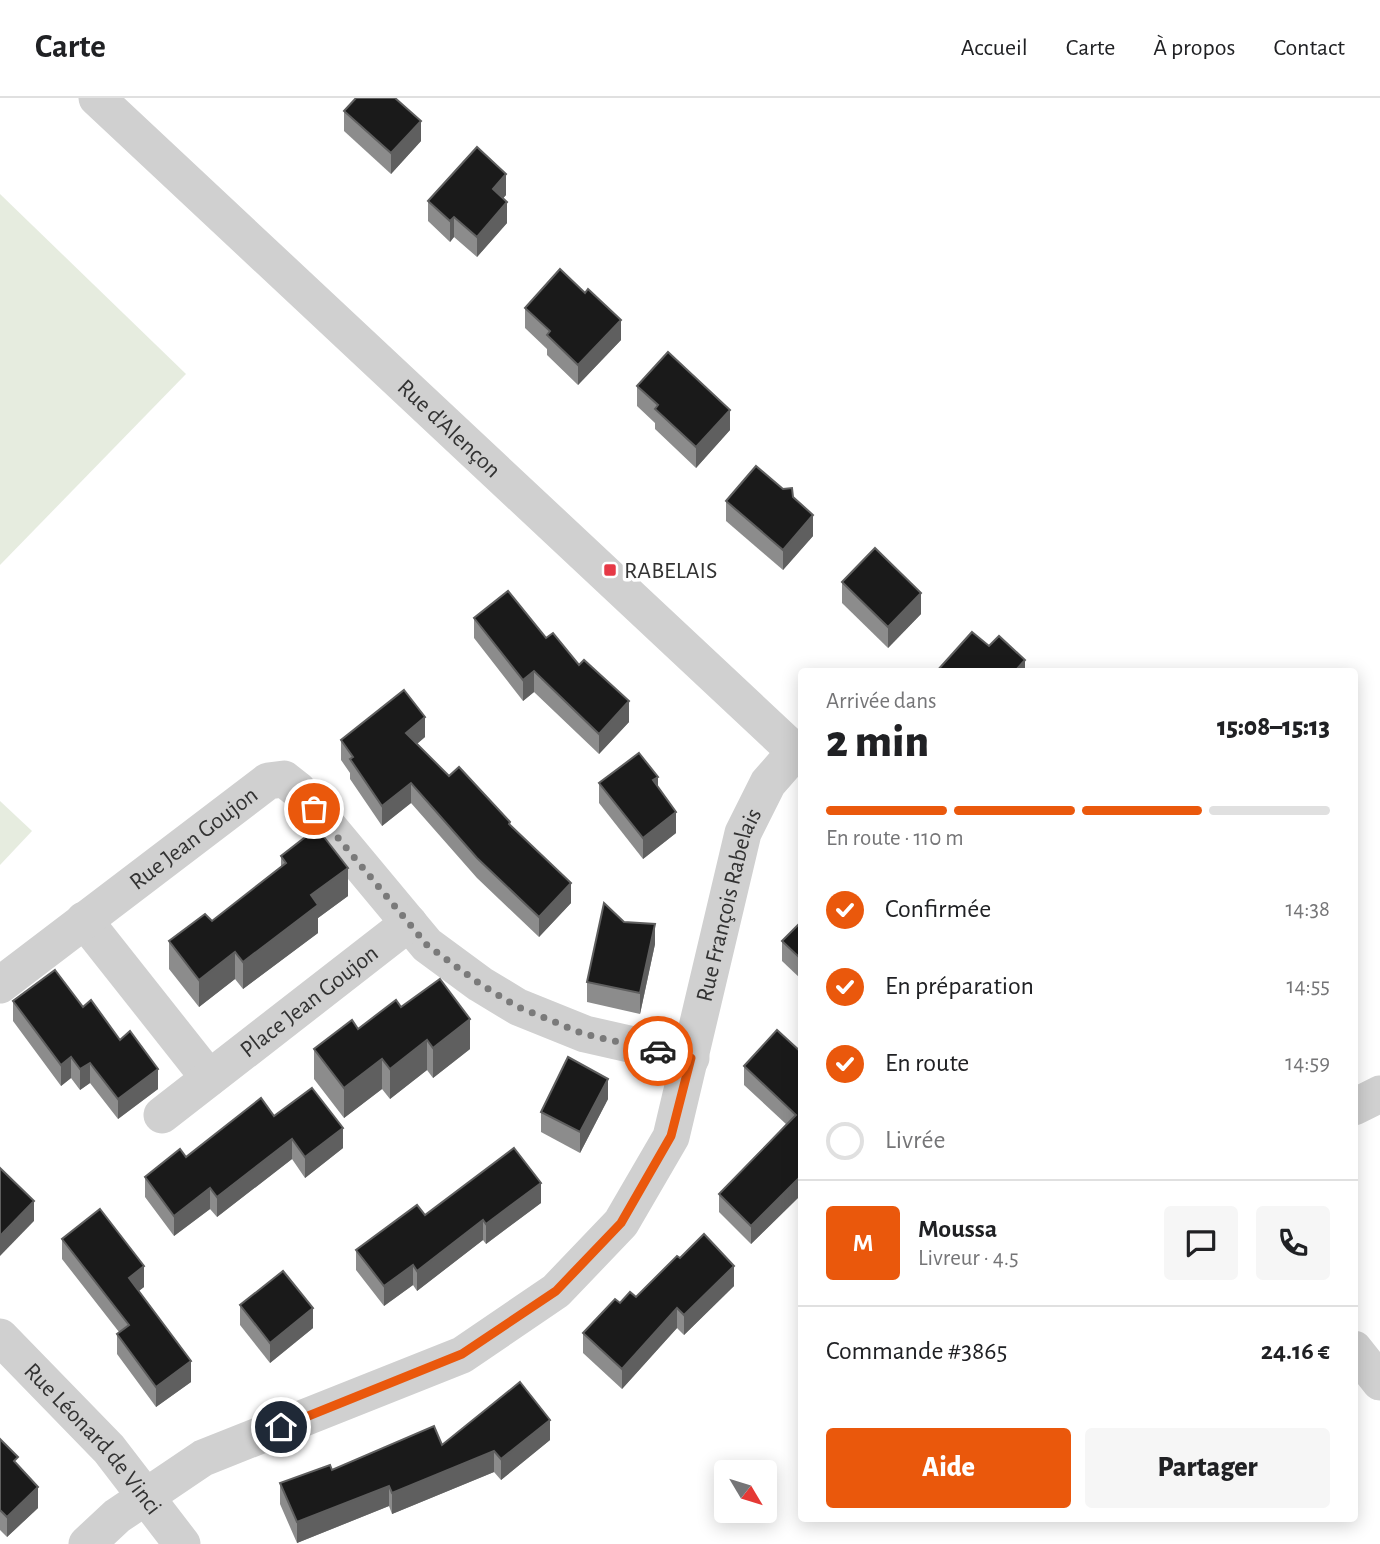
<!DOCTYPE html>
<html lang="fr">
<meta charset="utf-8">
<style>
body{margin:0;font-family:"Alegreya Sans",sans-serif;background:#f6f6f6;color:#202124;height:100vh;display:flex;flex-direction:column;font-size:26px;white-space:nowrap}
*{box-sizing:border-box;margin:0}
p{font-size:23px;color:#757577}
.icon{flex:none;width:38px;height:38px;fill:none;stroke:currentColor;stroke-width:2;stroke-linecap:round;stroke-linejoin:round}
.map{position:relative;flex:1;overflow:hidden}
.side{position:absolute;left:798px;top:570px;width:560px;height:854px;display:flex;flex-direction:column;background:#fff;border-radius:7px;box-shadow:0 4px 18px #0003}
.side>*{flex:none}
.needle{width:46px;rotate:128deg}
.controls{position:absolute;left:714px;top:1362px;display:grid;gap:14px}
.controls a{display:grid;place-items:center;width:63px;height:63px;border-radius:7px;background:#fff;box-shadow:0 4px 18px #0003;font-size:35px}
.pin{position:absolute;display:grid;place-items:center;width:60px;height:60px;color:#fff;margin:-30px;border:4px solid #fff;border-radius:50%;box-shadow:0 2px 7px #0007}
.courier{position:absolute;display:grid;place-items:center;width:70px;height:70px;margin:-35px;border:5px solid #ea580c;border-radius:50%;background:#fff;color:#222;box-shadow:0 2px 9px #0007}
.overview em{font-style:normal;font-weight:800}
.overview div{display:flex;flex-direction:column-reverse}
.overview{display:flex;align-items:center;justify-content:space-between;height:119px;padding:0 28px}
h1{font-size:46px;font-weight:800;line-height:52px}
.bar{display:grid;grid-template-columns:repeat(4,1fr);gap:10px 7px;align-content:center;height:84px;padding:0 28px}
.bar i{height:9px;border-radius:5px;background:#e0e0e0}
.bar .active{background:#ea580c}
.bar p{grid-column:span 4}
.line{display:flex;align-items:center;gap:18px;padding:0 28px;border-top:2px solid #e0e0e0}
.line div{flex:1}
.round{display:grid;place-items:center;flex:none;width:74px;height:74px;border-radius:7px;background:#f6f6f6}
ol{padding:0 28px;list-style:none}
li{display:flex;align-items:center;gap:21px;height:77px}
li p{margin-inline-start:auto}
li .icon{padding:7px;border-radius:50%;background:#ea580c;color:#fff;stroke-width:4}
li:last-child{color:#757577}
li i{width:38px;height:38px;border:4px solid #e0e0e0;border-radius:50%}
.primary-button{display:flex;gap:14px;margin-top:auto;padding:14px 28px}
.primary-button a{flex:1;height:80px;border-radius:7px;background:#ea580c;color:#fff;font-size:28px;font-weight:800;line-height:80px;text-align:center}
.primary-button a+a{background:#f6f6f6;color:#202124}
header{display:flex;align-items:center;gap:42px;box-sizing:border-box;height:98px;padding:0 35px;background:#fff;border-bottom:2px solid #e0e0e0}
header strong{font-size:33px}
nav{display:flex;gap:38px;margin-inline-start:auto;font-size:24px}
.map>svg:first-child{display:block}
.garden{fill:#e6ecdf}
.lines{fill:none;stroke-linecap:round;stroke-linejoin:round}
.street{stroke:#d0d0d0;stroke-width:37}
.wall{fill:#8c8c8c}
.shaded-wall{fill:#5f5f5f}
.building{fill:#1a1a1a;stroke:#5f5f5f;stroke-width:2}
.done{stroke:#7a7a7a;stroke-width:7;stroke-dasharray:0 12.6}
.route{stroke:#ea580c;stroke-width:9}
.poi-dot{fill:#e63946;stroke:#fff;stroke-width:2.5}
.labels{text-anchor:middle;stroke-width:7;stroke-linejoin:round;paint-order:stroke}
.street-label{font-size:24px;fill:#333;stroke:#fff}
.poi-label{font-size:24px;fill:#333;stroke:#fff;text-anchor:start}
</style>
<header>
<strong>Carte</strong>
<nav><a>Accueil</a><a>Carte</a><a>À propos</a><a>Contact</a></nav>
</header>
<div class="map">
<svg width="1380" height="1446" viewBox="0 0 1380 1446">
<rect width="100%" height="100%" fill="#fff"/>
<g class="garden">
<polygon points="0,96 186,276 0,467"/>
<polygon points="0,703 32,733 0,767"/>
</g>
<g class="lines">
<g class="street">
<path id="s1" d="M97 0 802 660"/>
<polyline points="84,822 209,980"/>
<path id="s2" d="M0 887 268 683 284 681 298 692 427 847 480 886 518 909 585 936 691 960"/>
<polyline points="1354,1009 1380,996"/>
<path id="s3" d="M162 1017 409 825"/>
<path id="s4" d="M0 1239 109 1351 182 1446"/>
<polyline points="1354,1251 1380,1284"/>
<path id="s5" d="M87 1446 117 1418 203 1360 462 1257 556 1193 621 1125 671 1039 743 735 768 685 795 654"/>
</g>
</g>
<g class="wall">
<polygon points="344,13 421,43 391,76 344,33"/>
<polygon points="506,97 503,100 507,125 477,159 454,139 450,144 428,123 428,103"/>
<polygon points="525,210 621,242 578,287 547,257 547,251 525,230"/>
<polygon points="637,288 730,332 696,370 655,331 655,325 637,308"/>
<polygon points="726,403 813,438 783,472 726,423"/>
<polygon points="842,484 921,516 888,550 842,505"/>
<polygon points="474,520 546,540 629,624 599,656 534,594 523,603 474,540"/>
<polygon points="425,639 417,646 449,678 510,727 571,805 539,839 477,780 411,705 382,728 350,681 350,675 341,662 341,642"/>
<polygon points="599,685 658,689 676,735 643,761 599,705"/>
<polygon points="281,758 348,798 318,820 318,835 243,891 235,881 199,909 169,871 169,843 212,823 281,770"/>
<polygon points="802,823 802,882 782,863 782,843"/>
<polygon points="624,824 655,846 640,916 587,904 587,884"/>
<polygon points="13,903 83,909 158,991 118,1021 90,985 80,992 71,980 61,988 13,923"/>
<polygon points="401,909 470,951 433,980 427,972 390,1001 382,991 344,1020 314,981 314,951 358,931"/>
<polygon points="802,955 802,1096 751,1146 719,1114 719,1096 786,1026 744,987 744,968"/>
<polygon points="608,1001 580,1055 541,1034 541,1014"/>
<polygon points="274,1018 343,1050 305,1080 292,1061 217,1119 210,1111 174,1138 145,1099 145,1079"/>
<polygon points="541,1105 486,1146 483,1142 417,1193 413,1187 384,1208 356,1172 356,1152 425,1117"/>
<polygon points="62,1141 144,1189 138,1193 191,1284 156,1309 117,1256 117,1236 119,1234 62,1161"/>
<polygon points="680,1160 734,1188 684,1237 677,1230 622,1291 583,1255 583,1235 636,1199"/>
<polygon points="240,1207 313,1230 270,1265 240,1227"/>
<polygon points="0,1341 18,1368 38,1410 7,1439 0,1432"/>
<polygon points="550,1342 501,1382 494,1374 392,1416 389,1408 297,1445 280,1406 280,1385 332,1372 442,1347"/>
</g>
<g class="shaded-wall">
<polygon points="421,23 421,43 391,76 391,55"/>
<polygon points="506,76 506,97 493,112 493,91"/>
<polygon points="507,104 507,125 477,159 477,139"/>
<polygon points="454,119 454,139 450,144 450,123"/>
<polygon points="621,222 621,242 578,287 578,267"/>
<polygon points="730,312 730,332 696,370 696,349"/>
<polygon points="813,417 813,438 783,472 783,452"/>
<polygon points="921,495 921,516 888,550 888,529"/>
<polygon points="1025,562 1025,574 1016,574 1016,572"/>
<polygon points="534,573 534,594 523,603 523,582"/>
<polygon points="629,603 629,624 599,656 599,636"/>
<polygon points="425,619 425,639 406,655 406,635"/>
<polygon points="658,679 658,699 653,682"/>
<polygon points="411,685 411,705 382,728 382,708"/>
<polygon points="676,714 676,735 643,761 643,740"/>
<polygon points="348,770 348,798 318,820 318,835 243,891 243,864 311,797"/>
<polygon points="571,785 571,805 539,839 539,819"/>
<polygon points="655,826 655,846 640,916 640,895"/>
<polygon points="235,854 235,881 199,909 199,882"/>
<polygon points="470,921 470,951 433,980 433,950"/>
<polygon points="427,942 427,972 390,1001 390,971"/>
<polygon points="71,959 71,980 61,988 61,967"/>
<polygon points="382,961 382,991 344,1020 344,990"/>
<polygon points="90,965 90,985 80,992 80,971"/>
<polygon points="158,971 158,991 118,1021 118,1001"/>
<polygon points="608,981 608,1001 580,1055 580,1034"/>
<polygon points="343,1030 343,1050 305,1080 305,1059"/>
<polygon points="292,1041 292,1061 217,1119 217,1099"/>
<polygon points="802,1077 802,1096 751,1146 751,1128"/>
<polygon points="541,1085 541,1105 486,1146 486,1126"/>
<polygon points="210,1090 210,1111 174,1138 174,1118"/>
<polygon points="34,1103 34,1123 0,1158 0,1138"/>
<polygon points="483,1122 483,1142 417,1193 417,1173"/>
<polygon points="413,1167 413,1187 384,1208 384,1188"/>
<polygon points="144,1168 144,1189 129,1201 129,1180"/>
<polygon points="734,1168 734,1188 684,1237 684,1217"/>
<polygon points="313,1210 313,1230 270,1265 270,1245"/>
<polygon points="677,1210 677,1230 622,1291 622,1271"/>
<polygon points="191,1263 191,1284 156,1309 156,1289"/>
<polygon points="550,1322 550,1342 501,1382 501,1361"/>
<polygon points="494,1353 494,1374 392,1416 392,1395"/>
<polygon points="389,1388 389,1408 297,1445 297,1424"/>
<polygon points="38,1389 38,1410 7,1439 7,1419"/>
</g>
<g class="building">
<polygon points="356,0 395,0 421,23 391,55 344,13"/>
<polygon points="477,49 506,76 493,91 507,104 477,139 454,119 450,123 428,103"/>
<polygon points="560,171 585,195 588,191 621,222 578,267 547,237 550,233 525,210"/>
<polygon points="668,254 730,312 696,349 655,311 658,307 637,288"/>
<polygon points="756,368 783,391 792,390 793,399 813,417 783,452 726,403"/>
<polygon points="875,450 921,495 888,529 842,484"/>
<polygon points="508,493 546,540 553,535 579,567 584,562 629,603 599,636 534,573 523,582 474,520"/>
<polygon points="972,534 989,548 999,538 1025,562 1016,572 1018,574 936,574"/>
<polygon points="404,592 425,619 406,635 449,678 459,669 510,724 509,726 571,785 539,819 477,760 411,685 382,708 350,661 353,659 341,642"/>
<polygon points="639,655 658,679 653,682 676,714 643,740 599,685"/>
<polygon points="317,730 348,770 311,797 318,807 243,864 235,854 199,882 169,843 205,816 212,823 286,765 281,758"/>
<polygon points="604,805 624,824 655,826 640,895 587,884"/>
<polygon points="802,823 802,862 782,843"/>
<polygon points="55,872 83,909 91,902 120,942 130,933 158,971 118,1001 90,965 80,971 71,959 61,967 13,903"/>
<polygon points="440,881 470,921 433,950 427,942 390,971 382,961 344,990 314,951 352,922 358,931 396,902 401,909"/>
<polygon points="777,932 802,955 802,1077 751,1128 719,1096 796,1017 744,968"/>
<polygon points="568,959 608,981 580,1034 541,1014"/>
<polygon points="312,990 343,1030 305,1059 292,1041 217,1099 210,1090 174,1118 145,1079 180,1051 186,1059 261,1000 274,1018"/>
<polygon points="514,1050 541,1085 486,1126 483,1122 417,1173 413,1167 384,1188 356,1152 417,1107 425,1117"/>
<polygon points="0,1070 34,1103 0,1138"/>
<polygon points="100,1111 144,1168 129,1180 191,1263 156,1289 117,1236 129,1227 62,1141"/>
<polygon points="704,1136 734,1168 684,1217 677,1210 622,1271 583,1235 615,1201 620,1205 630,1194 636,1199 677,1158 680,1160"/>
<polygon points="283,1173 313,1210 270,1245 240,1207"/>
<polygon points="520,1284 550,1322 501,1361 494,1353 392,1395 389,1388 297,1424 280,1385 330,1367 332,1372 434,1328 442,1347"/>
<polygon points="0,1341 18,1359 14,1363 38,1389 7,1419 0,1412"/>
</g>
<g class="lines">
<polyline class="done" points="314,711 427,847 480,886 518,909 584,936 658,953"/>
<polyline class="route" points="281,1329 462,1256 556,1193 621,1125 671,1038 691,960 658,953"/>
</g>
<rect class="poi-dot" x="603" y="465" width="14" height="14" rx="3.5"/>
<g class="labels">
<g class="street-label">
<text dy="8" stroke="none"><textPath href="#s1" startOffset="483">Rue d'Alençon</textPath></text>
<text dy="8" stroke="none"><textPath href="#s2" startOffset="243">Rue Jean Goujon</textPath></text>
<text dy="8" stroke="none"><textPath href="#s5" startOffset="970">Rue François Rabelais</textPath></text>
<text dy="8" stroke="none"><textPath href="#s3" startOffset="186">Place Jean Goujon</textPath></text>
<text dy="8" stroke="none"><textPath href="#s4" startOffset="138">Rue Léonard de Vinci</textPath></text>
</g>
<g class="poi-label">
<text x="624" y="480">RABELAIS</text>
</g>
</g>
</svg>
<div class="controls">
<a><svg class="needle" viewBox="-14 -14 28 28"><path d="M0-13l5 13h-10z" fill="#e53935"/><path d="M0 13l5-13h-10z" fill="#757577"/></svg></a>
</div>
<div class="pin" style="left:314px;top:711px;background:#ea580c"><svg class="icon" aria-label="bag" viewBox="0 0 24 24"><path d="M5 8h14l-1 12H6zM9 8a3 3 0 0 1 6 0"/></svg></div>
<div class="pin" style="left:281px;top:1329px;background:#1f2937"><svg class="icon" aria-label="home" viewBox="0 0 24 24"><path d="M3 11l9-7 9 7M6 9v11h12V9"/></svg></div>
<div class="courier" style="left:658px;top:953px"><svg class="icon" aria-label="car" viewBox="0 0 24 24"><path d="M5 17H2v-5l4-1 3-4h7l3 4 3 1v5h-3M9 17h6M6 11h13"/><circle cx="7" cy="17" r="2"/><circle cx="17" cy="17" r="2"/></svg></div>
<section class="side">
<div class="overview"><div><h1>2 min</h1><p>Arrivée dans</p></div><em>15:08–15:13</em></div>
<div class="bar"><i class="active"></i><i class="active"></i><i class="active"></i><i></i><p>En route · 110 m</p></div>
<ol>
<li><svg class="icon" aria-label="check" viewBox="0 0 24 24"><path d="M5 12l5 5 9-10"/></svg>Confirmée<p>14:38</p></li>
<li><svg class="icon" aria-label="check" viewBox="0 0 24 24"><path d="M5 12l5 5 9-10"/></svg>En préparation<p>14:55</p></li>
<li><svg class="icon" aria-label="check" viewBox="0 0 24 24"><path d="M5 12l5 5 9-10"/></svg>En route<p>14:59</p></li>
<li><i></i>Livrée</li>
</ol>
<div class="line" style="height:126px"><b class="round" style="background:#ea580c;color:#fff">M</b><div><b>Moussa</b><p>Livreur · 4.5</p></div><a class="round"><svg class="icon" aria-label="chat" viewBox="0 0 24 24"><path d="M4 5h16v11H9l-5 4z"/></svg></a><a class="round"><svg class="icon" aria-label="phone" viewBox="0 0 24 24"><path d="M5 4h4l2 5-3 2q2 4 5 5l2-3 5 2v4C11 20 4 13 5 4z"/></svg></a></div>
<div class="line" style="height:91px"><div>Commande #3865</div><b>24.16 €</b></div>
<div class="primary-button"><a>Aide</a><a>Partager</a></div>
</section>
</div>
